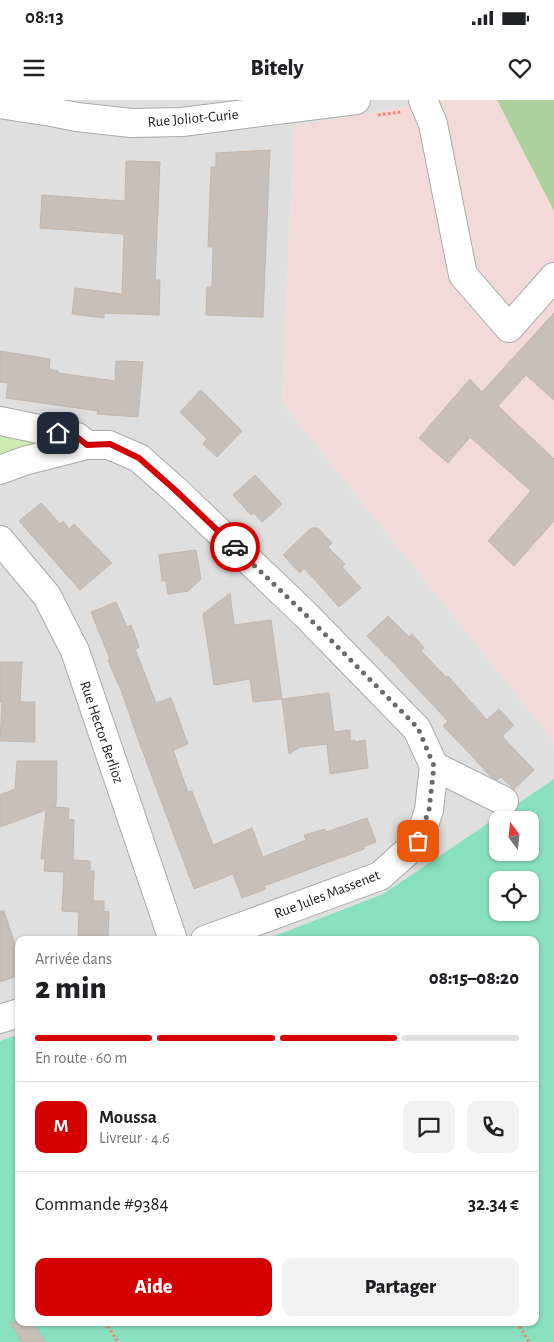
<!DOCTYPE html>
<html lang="fr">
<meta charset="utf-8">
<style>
body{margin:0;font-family:"Alegreya Sans",sans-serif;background:#f2f2f2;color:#202124;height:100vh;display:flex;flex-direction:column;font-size:19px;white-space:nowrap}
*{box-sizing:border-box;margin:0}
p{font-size:16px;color:#757577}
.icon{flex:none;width:28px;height:28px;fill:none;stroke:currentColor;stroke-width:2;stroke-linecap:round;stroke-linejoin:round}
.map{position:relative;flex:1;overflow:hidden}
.panel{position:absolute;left:15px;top:836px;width:524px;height:390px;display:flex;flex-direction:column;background:#fff;border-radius:10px;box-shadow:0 1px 4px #0004}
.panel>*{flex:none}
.needle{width:32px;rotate:345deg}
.controls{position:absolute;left:489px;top:711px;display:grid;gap:10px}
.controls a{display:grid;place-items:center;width:50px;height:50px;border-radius:10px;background:#fff;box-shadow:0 1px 4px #0004;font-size:25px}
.pin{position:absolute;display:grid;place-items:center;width:42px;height:42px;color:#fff;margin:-21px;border-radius:10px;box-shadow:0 2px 8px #0006}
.courier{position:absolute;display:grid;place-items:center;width:50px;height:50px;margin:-25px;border:4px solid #d40000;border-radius:50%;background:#fff;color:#222;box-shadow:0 1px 6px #0007}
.headline em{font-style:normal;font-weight:800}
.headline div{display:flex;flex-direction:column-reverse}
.headline{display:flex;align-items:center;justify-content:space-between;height:85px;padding:0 20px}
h1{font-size:32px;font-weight:800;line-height:38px}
.bar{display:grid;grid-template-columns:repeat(4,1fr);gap:8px 5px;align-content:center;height:60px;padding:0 20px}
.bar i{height:6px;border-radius:4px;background:#e0e0e0}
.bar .current{background:#d40000}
.bar p{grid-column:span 4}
.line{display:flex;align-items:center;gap:12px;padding:0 20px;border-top:1px solid #e0e0e0}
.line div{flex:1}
.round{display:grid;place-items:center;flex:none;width:52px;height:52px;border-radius:10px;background:#f2f2f2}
.action{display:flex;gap:10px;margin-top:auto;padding:10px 20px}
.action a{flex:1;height:58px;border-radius:10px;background:#d40000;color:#fff;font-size:20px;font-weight:800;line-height:58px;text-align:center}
.action a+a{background:#f2f2f2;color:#202124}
.status{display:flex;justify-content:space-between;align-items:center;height:35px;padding:0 25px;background:#fff;direction:ltr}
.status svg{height:14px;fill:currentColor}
header{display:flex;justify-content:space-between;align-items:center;height:65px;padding:0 20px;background:#fff;font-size:22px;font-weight:800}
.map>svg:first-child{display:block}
.residential{fill:#e0dfdf}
.commercial{fill:#f2dad9}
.grass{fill:#cdebb0}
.forest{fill:#add19e}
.pitch{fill:#88e0be;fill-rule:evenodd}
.building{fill:#c7bfb8;stroke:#c4b6ab}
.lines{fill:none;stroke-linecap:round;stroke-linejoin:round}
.minor-casing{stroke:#a9a9a9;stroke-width:30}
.path{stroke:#fa8072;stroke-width:3;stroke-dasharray:2.5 2.5;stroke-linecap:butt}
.minor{stroke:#fff;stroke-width:28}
.done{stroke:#6b6a68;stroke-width:5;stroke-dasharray:0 9}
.route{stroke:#d40000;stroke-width:6}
.labels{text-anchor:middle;stroke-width:4.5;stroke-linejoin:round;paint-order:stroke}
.street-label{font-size:15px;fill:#222;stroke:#fff}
</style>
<div class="status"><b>08:13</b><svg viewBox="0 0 49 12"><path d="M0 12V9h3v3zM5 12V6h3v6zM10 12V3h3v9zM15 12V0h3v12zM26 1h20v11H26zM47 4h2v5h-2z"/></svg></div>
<header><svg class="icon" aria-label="menu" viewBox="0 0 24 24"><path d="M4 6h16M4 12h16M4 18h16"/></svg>Bitely<svg class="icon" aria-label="heart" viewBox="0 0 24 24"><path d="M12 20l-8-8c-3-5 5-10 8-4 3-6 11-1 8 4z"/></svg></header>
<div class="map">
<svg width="554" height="1242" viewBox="0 0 554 1242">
<rect width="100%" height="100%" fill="#f2efe9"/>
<polygon class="residential" points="0,0 445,0 294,26 282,302 551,637 554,645 554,679 383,794 264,840 19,840 19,934 0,941"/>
<polygon class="commercial" points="445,0 554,0 554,645 551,637 282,302 294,26"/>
<polygon class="grass" points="0,327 38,337 38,346 0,358"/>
<polygon class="forest" points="497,0 554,0 554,111"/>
<path class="pitch" d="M554 679V1242H0V941L19 934V1222H535V840H264L383 794ZM498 720H530V752H498ZM498 780H530V812H498Z"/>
<g class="building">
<polygon points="270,50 263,217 206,215 207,187 212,187 213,147 208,147 211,67 216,67 216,53"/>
<polygon points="126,61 160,62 155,180 160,180 159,215 104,213 104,218 72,214 75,188 122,194 124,134 40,128 42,95 125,101"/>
<polygon points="554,213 554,300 526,275 498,306 554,359 554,421 514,466 488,441 531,391 470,337 448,363 419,338 470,279 482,292"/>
<polygon points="0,251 50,259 49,269 58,271 58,273 115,281 116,261 143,262 138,317 97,314 98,311 6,298 8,283 0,282"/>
<polygon points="201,290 242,331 217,357 203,344 207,339 180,312"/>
<polygon points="255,375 282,404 262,422 254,413 251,415 233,395"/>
<polygon points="41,403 60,424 63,421 69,429 74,424 112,463 80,490 19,421"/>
<polygon points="311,428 318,428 332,443 328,447 345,464 342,467 361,488 339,507 304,468 300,473 283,455"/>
<polygon points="196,450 201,479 188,491 168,494 166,481 162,481 159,455"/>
<polygon points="230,493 234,525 271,520 282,599 329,593 334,632 350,630 350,641 355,640 355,642 365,640 368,668 330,674 327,644 300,647 289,654 282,599 253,602 250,579 214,585 203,514"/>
<polygon points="116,502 127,527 131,525 139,547 135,549 156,603 171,598 188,644 173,650 188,692 192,691 213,745 252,728 263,757 306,740 304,735 325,729 326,732 367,718 376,742 363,747 364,749 264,786 266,789 242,798 233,774 194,789 138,639 119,584 118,584 108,560 110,559 91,512"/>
<polygon points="388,516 409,537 412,534 424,548 421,551 446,577 448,576 487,620 499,609 514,625 502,636 534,670 514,689 501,677 497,680 492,678 476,661 476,660 443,626 448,621 386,555 386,556 367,536"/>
<polygon points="0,562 22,562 20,602 35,602 35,642 0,641 2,602 0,602"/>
<polygon points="17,661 57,661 56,706 52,707 69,708 68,719 74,720 73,760 90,761 90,771 94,771 93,801 104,801 104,811 109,812 108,840 78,840 79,812 62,811 64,772 44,771 45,759 41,759 46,710 0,727 0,695 15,689"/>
<polygon points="0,811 4,811 19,856 19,875 0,882"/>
<polygon points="10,1222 33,1222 45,1242 22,1242"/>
</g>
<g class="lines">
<g class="minor-casing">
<g id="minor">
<polyline points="423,0 433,24 463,175 509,228 554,177"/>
<polyline points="0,4 51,12 77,17 131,23 182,22 356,0"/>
<polyline points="0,321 77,337 87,345"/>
<polyline points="0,370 24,361 87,345 109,345 139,358 174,389 305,514 417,629 434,666 429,710 419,741 380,776 205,840"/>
<polyline points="0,440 47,496 75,551 173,840"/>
<polyline points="434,666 504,701"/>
<polyline points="0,919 19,913"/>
</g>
</g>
<g class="path">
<polyline points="378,15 401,12"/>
<polyline points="105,1222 118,1242"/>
<polyline points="517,1222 529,1242"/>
</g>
<use href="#minor" class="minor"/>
</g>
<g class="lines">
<polyline class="done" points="235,447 305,514 418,628 434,666 429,710 418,741"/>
<polyline class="route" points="58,333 77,337 87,345 110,344 139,358 174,389 235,447"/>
</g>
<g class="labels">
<g class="street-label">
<text transform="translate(193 18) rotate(-5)" y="5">Rue Joliot-Curie</text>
<text transform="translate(102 632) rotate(71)" y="5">Rue Hector Berlioz</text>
<text transform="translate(327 794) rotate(-21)" y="5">Rue Jules Massenet</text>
</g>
</g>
</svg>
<div class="controls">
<a><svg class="needle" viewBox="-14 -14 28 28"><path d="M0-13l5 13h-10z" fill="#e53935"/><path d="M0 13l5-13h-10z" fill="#757577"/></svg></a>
<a><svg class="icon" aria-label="locate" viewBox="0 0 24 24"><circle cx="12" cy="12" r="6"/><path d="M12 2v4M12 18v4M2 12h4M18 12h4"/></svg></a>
</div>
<div class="pin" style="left:418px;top:741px;background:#ea580c"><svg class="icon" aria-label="bag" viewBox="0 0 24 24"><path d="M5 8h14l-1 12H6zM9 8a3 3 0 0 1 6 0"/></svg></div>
<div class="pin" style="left:58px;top:333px;background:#1f2937"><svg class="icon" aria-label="home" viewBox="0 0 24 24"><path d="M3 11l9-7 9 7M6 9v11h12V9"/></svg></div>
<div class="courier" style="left:235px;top:447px"><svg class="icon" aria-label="car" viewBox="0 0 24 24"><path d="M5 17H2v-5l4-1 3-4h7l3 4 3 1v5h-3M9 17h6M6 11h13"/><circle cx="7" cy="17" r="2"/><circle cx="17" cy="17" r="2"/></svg></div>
<section class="panel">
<div class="headline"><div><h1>2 min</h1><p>Arrivée dans</p></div><em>08:15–08:20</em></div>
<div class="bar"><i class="current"></i><i class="current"></i><i class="current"></i><i></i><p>En route · 60 m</p></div>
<div class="line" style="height:90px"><b class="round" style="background:#d40000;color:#fff">M</b><div><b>Moussa</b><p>Livreur · 4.6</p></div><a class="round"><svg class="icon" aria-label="chat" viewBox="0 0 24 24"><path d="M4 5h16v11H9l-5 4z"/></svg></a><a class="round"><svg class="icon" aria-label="phone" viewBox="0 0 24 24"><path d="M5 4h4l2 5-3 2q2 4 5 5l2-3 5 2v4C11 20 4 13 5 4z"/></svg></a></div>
<div class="line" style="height:65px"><div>Commande #9384</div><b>32.34 €</b></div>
<div class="action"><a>Aide</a><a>Partager</a></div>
</section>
</div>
